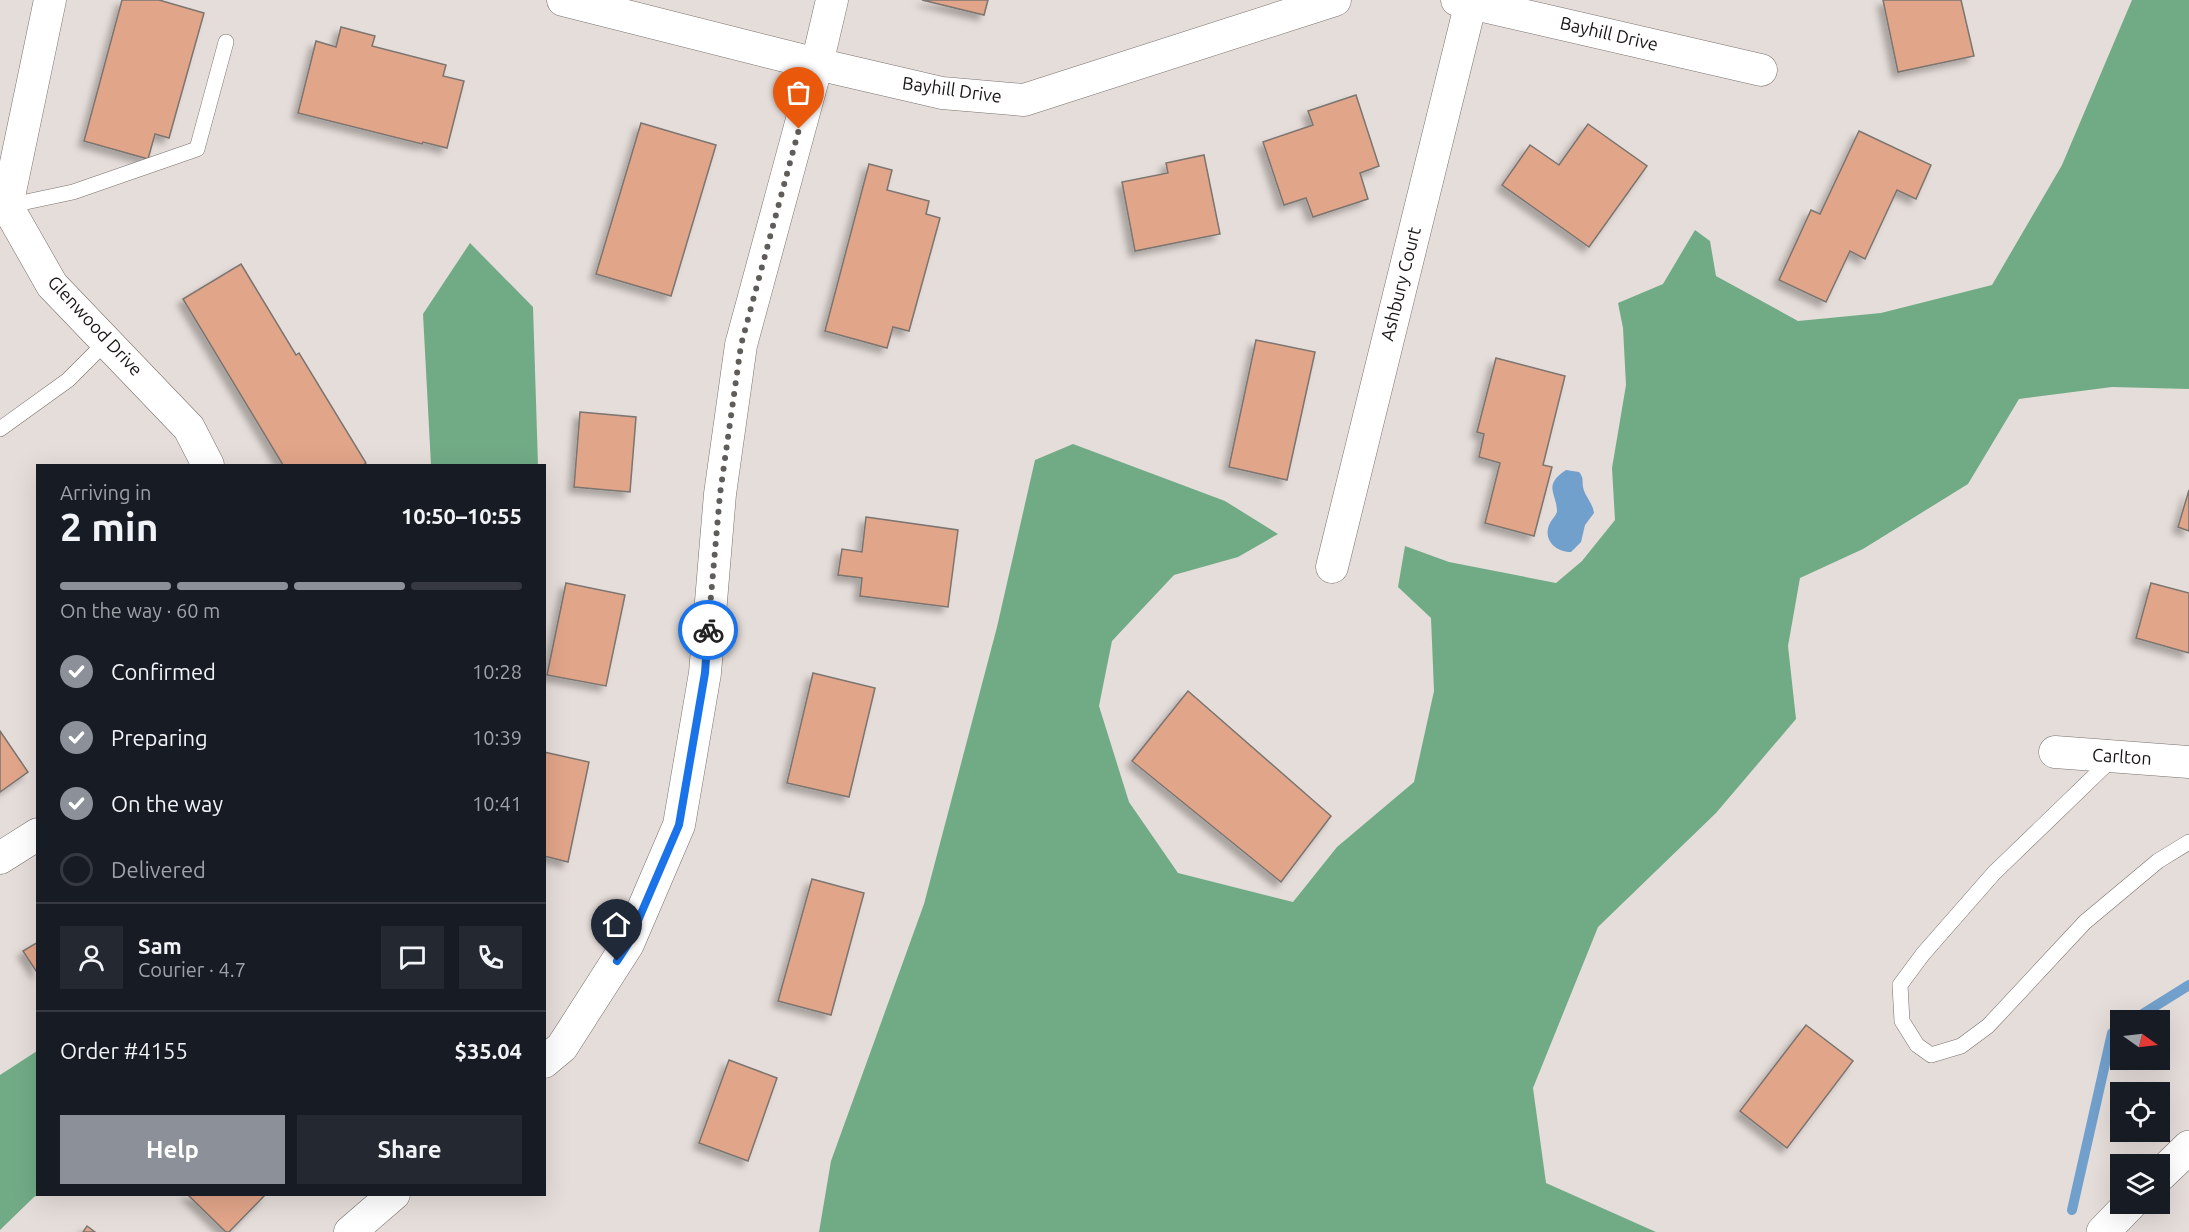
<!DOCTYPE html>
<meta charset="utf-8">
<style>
body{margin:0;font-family:Ubuntu,sans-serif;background:#242831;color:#f1f3f6;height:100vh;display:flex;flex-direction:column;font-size:22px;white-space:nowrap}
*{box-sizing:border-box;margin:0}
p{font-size:20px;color:#9ea1a6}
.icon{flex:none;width:33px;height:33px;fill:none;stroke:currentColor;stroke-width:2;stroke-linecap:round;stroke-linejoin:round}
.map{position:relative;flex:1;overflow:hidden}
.panel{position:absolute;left:36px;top:464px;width:510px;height:732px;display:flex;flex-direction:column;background:#171b24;border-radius:0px;box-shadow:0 6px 24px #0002}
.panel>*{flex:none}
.needle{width:39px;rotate:104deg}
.controls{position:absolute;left:2110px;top:1010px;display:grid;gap:12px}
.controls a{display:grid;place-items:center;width:60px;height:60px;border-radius:0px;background:#171b24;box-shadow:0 6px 24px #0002;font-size:30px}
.pin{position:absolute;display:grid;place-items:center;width:51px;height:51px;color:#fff;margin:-62px -26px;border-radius:50% 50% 50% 0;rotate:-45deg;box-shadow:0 0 6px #0007}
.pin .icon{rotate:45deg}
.courier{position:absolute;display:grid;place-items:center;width:60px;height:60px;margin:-30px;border:4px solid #1a73e8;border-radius:50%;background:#fff;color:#222;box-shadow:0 2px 8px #0007}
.head em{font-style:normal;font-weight:700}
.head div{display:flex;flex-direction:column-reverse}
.head{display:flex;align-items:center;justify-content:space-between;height:102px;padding:0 24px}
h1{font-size:39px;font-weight:700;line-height:45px}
.bar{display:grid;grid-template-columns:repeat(4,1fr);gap:9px 6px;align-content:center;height:72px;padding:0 24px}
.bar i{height:8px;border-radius:4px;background:#363941}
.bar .active{background:#8c9099}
.bar p{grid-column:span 4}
.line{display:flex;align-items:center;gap:15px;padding:0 24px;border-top:2px solid #363941}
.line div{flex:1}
.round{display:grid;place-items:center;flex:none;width:63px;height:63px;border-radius:0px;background:#242831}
ol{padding:0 24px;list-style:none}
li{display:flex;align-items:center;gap:18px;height:66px}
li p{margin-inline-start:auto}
li .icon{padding:6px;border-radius:50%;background:#8c9099;color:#fff;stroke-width:4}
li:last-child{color:#9ea1a6}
li i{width:33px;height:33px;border:3px solid #363941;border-radius:50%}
.primary-button{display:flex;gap:12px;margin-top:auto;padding:12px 24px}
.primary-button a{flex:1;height:69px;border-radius:0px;background:#8c9099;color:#fff;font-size:24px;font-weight:700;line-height:69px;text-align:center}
.primary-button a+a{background:#242831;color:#f1f3f6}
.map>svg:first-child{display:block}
.forest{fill:#71ab86}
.water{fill:#72a0cc}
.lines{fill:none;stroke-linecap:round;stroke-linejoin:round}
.stream{stroke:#72a0cc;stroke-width:10}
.building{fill:#e1a589;stroke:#7b7470;stroke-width:1.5;filter:url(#shadow)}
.service-casing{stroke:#79716e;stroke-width:16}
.minor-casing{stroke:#79716e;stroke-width:33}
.tertiary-casing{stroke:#79716e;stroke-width:34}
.service{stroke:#fff;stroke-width:15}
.minor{stroke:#fff;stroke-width:32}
.tertiary{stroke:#fff;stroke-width:33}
.done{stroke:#605c5a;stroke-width:6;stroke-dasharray:0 10.8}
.route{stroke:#1a73e8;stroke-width:8}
.labels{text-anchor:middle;stroke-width:6;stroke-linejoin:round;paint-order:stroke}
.street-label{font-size:18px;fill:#191615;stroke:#fff}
</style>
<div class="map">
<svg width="2189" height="1232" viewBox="0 0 2189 1232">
<defs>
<filter id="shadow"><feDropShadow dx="-5.5" dy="5.5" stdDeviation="3" flood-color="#0004"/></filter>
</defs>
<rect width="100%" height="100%" fill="#e5ddd9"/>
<g class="forest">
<polygon points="2132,0 2189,0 2189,389 2112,387 2019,399 1968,484 1863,549 1800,578 1788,646 1796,719 1716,813 1598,927 1533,1088 1546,1183 1656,1232 819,1232 831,1161 924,904 997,627 1035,460 1073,444 1225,501 1278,534 1238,557 1174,575 1112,641 1099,706 1129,802 1178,873 1293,902 1337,847 1414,782 1434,691 1431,618 1398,587 1405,546 1449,562 1556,583 1582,561 1615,520 1612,468 1626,385 1623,328 1618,303 1663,284 1695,230 1710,241 1716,276 1798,321 1881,313 1992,285 2062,165"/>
<polygon points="470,243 533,307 538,465 431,465 423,314"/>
<polygon points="37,1051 38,1194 40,1194 34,1197 0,1230 0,1075"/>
</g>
<path class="water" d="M1566 470 1579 472C1584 478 1582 480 1583 487 1585 497 1593 503 1594 513L1585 525 1581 542 1571 552C1557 552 1543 541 1549 525 1551 520 1555 517 1557 512 1557 493 1542 486 1566 470Z"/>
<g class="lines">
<g class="stream">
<polyline points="2133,1020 2189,985"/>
<polyline points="2072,1210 2112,1033 2121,1028"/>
</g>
</g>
<g class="building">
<polygon points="122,0 159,0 204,13 169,138 155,134 148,159 84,141"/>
<polygon points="922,0 988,0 984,15"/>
<polygon points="1883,0 1961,0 1974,56 1898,72"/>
<polygon points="341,27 375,36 372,46 446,65 443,76 464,81 447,148 423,142 422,144 298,113 316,41 336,47"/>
<polygon points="1356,95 1379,166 1360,173 1368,199 1313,217 1306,198 1284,205 1263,142 1313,125 1308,111"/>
<polygon points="641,123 716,145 671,296 596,274"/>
<polygon points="1588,124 1647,166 1589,247 1502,185 1530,145 1559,165"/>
<polygon points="1859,131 1931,165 1916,199 1897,190 1865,259 1850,251 1826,302 1779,280 1811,210 1820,214"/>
<polygon points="1204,155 1220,234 1135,251 1122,182 1168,173 1166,163"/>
<polygon points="869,164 892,170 887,190 929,201 926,214 940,218 909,331 893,327 887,348 825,331"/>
<polygon points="241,264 296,355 299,353 366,463 363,465 283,465 183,299"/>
<polygon points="1256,340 1315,352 1287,480 1229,467"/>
<polygon points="1496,358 1565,376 1543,465 1552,467 1534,536 1485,523 1500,463 1479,457 1484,434 1477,432"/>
<polygon points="580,412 636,417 630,492 574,487"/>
<polygon points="2189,490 2189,531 2178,527"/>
<polygon points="866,517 958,530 948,607 860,596 862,578 838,575 842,549 862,552"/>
<polygon points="566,583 625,595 606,686 547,675"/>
<polygon points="2151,583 2189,593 2189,653 2136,638"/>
<polygon points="813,673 875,688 849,797 787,783"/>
<polygon points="1188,691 1331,816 1281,882 1132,761"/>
<polygon points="0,731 28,772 0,792"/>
<polygon points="544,752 589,762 568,862 544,856"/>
<polygon points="812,879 864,893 831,1015 778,1001"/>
<polygon points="38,942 38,974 23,951"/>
<polygon points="1806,1025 1853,1061 1787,1148 1740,1111"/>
<polygon points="729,1060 777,1078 748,1161 699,1143"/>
<polygon points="187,1194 266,1194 229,1232 226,1232"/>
<polygon points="87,1226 95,1232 83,1232"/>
</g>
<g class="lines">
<g class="service-casing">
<g id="service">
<polyline points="7,206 73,192 197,149 226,42"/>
<polyline points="0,429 68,380 107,341"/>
<polyline points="2113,758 1994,873 1923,954 1900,985 1902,1021 1917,1045 1931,1055 1961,1046 1988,1026 2085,922 2158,861 2189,842"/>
</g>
</g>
<g class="minor-casing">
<g id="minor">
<polyline points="50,0 7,206 52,285 189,428 208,465"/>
<polyline points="563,0 817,64 942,93 1024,100 1335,0"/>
<polyline points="1457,0 1761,70"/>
<polyline points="1332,567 1471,2"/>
<polyline points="2055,752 2189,762"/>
<polyline points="0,858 38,834"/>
<polyline points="544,1062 562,1047 628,944 679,825 705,673 720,494 741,345 817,64 832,0"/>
<polyline points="350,1232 394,1194"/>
</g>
</g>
<g class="tertiary-casing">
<g id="tertiary">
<polyline points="2160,1175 2189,1147"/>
<polyline points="2103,1232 2131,1203"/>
</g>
</g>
<use href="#service" class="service"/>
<use href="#minor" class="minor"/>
<use href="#tertiary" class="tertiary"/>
</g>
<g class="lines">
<polyline class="done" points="708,630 720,494 741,345 799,129"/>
<polyline class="route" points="617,961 628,944 679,825 705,673 708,630"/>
</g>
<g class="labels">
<g class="street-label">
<text transform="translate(1609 34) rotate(13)" y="6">Bayhill Drive</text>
<text transform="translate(952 90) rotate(8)" y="6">Bayhill Drive</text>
<text transform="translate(1401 284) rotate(-76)" y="6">Ashbury Court</text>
<text transform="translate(95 326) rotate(47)" y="6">Glenwood Drive</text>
<text transform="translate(2122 757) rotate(4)" y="6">Carlton</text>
</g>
</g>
</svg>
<div class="controls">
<a><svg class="needle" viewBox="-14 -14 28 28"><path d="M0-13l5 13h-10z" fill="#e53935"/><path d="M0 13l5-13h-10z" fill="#9ea1a6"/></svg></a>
<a><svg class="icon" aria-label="locate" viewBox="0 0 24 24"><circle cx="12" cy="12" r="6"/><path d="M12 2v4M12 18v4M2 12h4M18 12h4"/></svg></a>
<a><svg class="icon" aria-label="layers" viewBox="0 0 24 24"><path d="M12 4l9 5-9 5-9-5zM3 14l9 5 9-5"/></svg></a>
</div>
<div class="pin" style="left:799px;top:129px;background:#ea580c"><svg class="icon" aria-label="bag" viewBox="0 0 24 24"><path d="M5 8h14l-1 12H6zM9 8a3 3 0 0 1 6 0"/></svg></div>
<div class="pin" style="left:617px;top:961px;background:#1f2937"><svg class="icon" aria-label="home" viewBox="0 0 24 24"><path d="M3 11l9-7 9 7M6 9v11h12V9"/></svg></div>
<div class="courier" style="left:708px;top:630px"><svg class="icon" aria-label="bike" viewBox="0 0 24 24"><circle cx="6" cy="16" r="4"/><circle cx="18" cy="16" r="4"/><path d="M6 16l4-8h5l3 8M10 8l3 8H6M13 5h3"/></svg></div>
<section class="panel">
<div class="head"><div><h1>2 min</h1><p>Arriving in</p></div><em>10:50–10:55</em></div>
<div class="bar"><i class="active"></i><i class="active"></i><i class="active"></i><i></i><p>On the way · 60 m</p></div>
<ol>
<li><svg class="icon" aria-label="check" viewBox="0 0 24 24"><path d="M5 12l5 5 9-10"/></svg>Confirmed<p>10:28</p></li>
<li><svg class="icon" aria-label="check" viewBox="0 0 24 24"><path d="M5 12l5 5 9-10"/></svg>Preparing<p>10:39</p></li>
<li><svg class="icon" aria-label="check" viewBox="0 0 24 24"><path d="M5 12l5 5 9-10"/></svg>On the way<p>10:41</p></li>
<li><i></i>Delivered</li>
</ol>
<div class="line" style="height:108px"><a class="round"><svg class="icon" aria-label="person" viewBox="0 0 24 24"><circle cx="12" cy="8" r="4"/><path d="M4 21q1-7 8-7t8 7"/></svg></a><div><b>Sam</b><p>Courier · 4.7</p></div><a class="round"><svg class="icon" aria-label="chat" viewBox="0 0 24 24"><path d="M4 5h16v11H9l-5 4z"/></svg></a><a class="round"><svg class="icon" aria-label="phone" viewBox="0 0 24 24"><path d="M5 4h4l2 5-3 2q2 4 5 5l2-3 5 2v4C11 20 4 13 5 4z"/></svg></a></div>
<div class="line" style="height:78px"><div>Order #4155</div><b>$35.04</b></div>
<div class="primary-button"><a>Help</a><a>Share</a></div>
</section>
</div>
